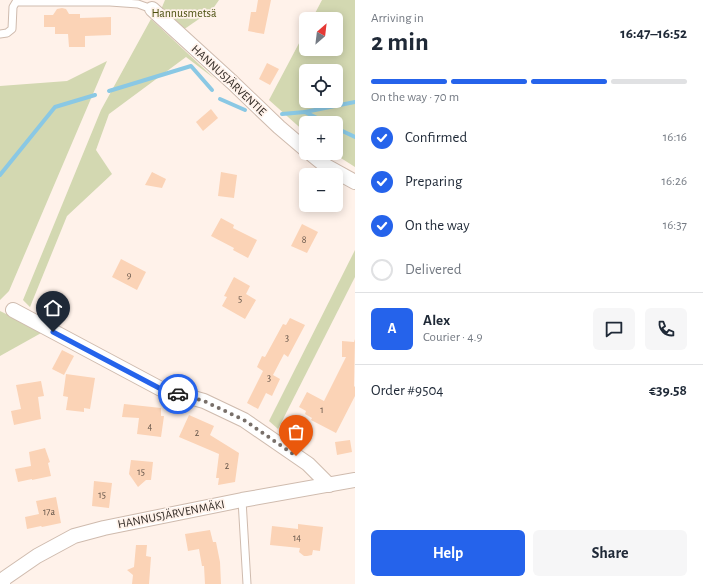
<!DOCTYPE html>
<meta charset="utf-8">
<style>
body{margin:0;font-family:"Alegreya Sans",sans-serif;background:#f6f6f7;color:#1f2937;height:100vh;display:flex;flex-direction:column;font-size:15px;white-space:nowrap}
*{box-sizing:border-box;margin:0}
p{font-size:13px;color:#747a83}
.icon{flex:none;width:22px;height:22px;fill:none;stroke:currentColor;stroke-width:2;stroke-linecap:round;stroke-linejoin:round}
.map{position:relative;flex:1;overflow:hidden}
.drawer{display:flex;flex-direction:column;background:#fff;width:348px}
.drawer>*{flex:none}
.needle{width:26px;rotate:28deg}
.controls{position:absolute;left:299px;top:12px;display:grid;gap:8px}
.controls a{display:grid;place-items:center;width:44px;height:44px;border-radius:6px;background:#fff;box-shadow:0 2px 10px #0003;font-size:20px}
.pin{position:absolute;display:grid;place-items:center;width:34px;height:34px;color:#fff;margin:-41px -17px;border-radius:50% 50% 50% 0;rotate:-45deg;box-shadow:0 0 4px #0007}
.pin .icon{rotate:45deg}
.courier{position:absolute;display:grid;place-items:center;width:40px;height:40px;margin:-20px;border:3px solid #2563eb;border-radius:50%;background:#fff;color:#222;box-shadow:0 1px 5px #0007}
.overview em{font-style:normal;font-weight:700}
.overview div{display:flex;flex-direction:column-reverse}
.overview{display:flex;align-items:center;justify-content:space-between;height:68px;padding:0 16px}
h1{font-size:26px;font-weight:700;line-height:30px}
.bar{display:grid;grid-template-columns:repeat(4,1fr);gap:6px 4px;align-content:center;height:48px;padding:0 16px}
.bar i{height:5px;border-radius:3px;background:#e0e1e3}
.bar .selected{background:#2563eb}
.bar p{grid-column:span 4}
.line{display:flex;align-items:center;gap:10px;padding:0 16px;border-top:1px solid #e0e1e3}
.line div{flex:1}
.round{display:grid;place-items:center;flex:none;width:42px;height:42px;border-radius:6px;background:#f6f6f7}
ol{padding:0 16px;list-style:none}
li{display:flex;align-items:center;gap:12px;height:44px}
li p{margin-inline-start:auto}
li .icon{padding:4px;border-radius:50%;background:#2563eb;color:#fff;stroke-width:4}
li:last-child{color:#747a83}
li i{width:22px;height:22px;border:2px solid #e0e1e3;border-radius:50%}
.button{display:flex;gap:8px;margin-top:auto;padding:8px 16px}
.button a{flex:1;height:46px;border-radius:6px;background:#2563eb;color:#fff;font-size:16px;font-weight:700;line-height:46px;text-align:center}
.button a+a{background:#f6f6f7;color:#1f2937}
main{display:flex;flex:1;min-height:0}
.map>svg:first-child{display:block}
.green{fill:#d3d8b1;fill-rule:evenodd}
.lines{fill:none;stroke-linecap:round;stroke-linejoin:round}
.stream{stroke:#8ac8e4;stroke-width:4}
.building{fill:#fbd3b6}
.lane-casing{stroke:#cfbbae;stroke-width:9}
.street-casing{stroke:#cfbbae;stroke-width:16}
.lane{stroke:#fff;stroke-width:7}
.street{stroke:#fff;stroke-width:14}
.done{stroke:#786f69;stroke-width:4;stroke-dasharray:0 7.2}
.route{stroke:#2563eb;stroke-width:5}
.labels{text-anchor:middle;stroke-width:3.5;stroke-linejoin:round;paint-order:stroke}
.number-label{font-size:10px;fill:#625348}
.park-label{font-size:12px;fill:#4c500f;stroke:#fff2ea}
.street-label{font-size:12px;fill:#2f2823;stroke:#fff2ea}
</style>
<main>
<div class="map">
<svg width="355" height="584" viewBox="0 0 355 584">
<rect width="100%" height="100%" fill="#fff2ea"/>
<g class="green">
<polygon points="165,0 219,0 212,10 183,30 160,12"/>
<path d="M322 0H355V167L333 153H336V123H306V133L269 100 306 30V49H336V19H312ZM306 71H336V101H306Z"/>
<polygon points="151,19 215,79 186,57 109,114 96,150 112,174 67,216 30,307 23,300 101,110"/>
<polygon points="107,61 9,291 0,300 0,86 67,81"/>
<polygon points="355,250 355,277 278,429 269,421"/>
<polygon points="0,311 43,332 0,356"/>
</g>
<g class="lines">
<g class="stream">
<polyline points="109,91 191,66 212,90"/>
<polyline points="220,99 245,110"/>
<polyline points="305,112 355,102"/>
<polyline points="282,114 305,112 327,123"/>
<polyline points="336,128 355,137"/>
<polyline points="0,175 55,107 95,95"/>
</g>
</g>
<g class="building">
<polygon points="258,0 271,0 264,34 248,31 251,12 256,12"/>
<polygon points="62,8 66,9 69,14 80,14 80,18 111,17 111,35 85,36 85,47 69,47 68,34 55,34 55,27 44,27 44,15 53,15 57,9"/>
<polygon points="267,63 279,69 270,85 259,79"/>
<polygon points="211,109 218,118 203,131 196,122"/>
<polygon points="152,172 166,179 162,188 145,185"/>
<polygon points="221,172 237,175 234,198 218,196"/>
<polygon points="221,218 234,225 233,228 257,240 248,258 233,250 234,248 211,236"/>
<polygon points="302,224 318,232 307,253 291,246"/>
<polygon points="121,259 146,272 137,290 112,277"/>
<polygon points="234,277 250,286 246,294 256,300 245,319 222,306 227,297 224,296"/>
<polygon points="290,318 305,325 288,357 284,354 273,375 280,379 272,396 266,393 258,409 247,403 263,371 257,367 262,356 265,357 283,324 286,325"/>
<polygon points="355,339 354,386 355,387 355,396 336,433 311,420 312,418 305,414 306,411 299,407 307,392 324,401 346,357 342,357 342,341 354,342"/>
<polygon points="62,350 74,356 64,375 52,369"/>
<polygon points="66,374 95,378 90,409 84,408 84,412 66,410 68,397 63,396"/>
<polygon points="41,381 44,396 38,397 41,419 14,425 11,411 21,409 16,385"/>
<polygon points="124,404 161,408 161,416 164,416 161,437 137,434 139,418 122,417"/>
<polygon points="189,415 214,426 210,435 239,453 235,482 218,485 219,478 216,478 219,454 179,437"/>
<polygon points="350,440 352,452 337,455 335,442"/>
<polygon points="45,448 50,462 48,463 51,476 32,480 32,479 18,482 15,469 31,466 29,452"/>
<polygon points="131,460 153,462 151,480 146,480 138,487 129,474"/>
<polygon points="94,481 112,483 109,508 92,506"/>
<polygon points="56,497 61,523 42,527 41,526 27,529 25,517 39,514 36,501"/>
<polygon points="298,524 323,527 320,551 313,550 312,555 307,556 304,556 299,552 300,548 270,545 272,526 298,529"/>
<polygon points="210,530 213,542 216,542 220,562 221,584 205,584 204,566 202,566 199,549 188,551 185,534"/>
<polygon points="136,545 147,545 146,556 151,557 149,584 132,584 133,575 127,570 134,567"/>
</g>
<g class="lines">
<g class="lane-casing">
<g id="lane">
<polyline points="0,34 7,33 12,29 13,7 16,2 110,2 138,4 152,9"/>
<polyline points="242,500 247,584"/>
</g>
</g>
<g class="street-casing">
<g id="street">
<polyline points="152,9 232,82 279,127 306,150"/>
<polyline points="310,153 326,166 355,182"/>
<polyline points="13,310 161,389 204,401 244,420 308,464 329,485"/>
<polyline points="2,584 5,578 37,556 74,536 104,528 242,500 355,480"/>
</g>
</g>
<use href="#lane" class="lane"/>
<use href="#street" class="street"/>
</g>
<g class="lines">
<polyline class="done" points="178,394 204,401 244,420 296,456"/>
<polyline class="route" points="53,332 161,389 178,394"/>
</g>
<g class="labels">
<g class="number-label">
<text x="304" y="243">8</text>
<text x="129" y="278">9</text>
<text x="240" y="302">5</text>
<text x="287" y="341">3</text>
<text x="269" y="381">3</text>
<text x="322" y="413">1</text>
<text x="150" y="430">4</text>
<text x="197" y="436">2</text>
<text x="227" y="469">2</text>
<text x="141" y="475">15</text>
<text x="102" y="498">15</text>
<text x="49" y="515">17a</text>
<text x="297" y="541">14</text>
</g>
<g class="park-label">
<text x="184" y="17">Hannusmetsä</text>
</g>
<g class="street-label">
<text transform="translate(229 80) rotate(43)" y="4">HANNUSJÄRVENTIE</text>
<text transform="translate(171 514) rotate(-11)" y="4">HANNUSJÄRVENMÄKI</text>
</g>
</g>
</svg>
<div class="controls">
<a><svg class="needle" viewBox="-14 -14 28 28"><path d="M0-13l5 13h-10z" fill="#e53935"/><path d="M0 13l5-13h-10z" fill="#747a83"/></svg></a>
<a><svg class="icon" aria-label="locate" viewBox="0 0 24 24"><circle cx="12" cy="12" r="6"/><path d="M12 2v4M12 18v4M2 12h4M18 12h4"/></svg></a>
<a>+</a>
<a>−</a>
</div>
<div class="pin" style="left:296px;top:456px;background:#ea580c"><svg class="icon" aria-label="bag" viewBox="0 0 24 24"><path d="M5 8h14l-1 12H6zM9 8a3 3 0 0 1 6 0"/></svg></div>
<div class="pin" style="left:53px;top:332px;background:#1f2937"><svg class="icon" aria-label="home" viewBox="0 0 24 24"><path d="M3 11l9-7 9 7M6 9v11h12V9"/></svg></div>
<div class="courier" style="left:178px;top:394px"><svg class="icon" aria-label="car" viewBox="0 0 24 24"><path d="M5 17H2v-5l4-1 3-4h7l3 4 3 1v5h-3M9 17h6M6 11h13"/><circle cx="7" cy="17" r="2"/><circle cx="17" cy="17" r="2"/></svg></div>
</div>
<section class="drawer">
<div class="overview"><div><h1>2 min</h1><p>Arriving in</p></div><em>16:47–16:52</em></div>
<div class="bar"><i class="selected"></i><i class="selected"></i><i class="selected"></i><i></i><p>On the way · 70 m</p></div>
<ol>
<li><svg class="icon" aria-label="check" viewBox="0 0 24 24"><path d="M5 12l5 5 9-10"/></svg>Confirmed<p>16:16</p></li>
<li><svg class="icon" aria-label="check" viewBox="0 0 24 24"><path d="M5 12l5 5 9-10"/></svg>Preparing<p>16:26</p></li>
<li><svg class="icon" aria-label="check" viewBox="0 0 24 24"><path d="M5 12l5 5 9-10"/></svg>On the way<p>16:37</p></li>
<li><i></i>Delivered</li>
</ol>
<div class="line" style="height:72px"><b class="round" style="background:#2563eb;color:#fff">A</b><div><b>Alex</b><p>Courier · 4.9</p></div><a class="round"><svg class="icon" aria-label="chat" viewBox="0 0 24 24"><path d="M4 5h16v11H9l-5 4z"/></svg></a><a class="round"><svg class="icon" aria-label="phone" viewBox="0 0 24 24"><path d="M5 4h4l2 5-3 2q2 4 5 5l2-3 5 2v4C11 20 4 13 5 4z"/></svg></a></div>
<div class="line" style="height:52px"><div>Order #9504</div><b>€39.58</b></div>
<div class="button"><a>Help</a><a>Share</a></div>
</section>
</main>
